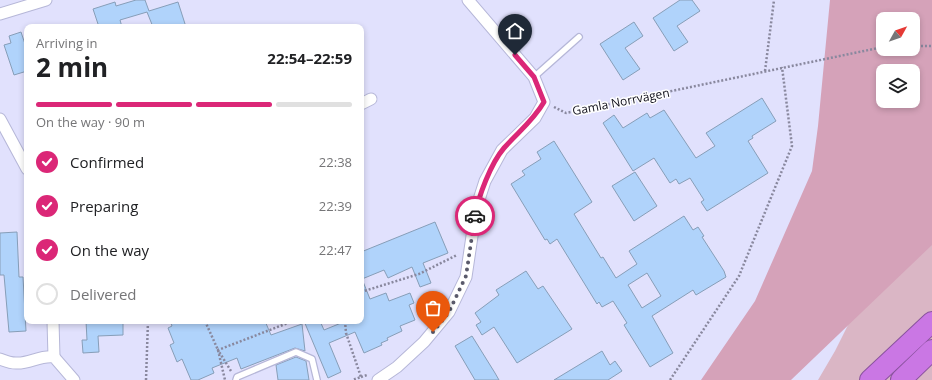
<!DOCTYPE html>
<meta charset="utf-8">
<style>
body{margin:0;font-family:"Open Sans",sans-serif;background:#f2f2f2;color:#202124;height:100vh;display:flex;flex-direction:column;font-size:15px;white-space:nowrap}
*{box-sizing:border-box;margin:0}
p{font-size:13px;color:#757577}
.icon{flex:none;width:22px;height:22px;fill:none;stroke:currentColor;stroke-width:2;stroke-linecap:round;stroke-linejoin:round}
.map{position:relative;flex:1;overflow:hidden}
.sheet{position:absolute;left:24px;top:24px;width:340px;height:300px;display:flex;flex-direction:column;background:#fff;border-radius:8px;box-shadow:0 2px 6px #0003}
.sheet>*{flex:none}
.needle{width:26px;rotate:50deg}
.tools{position:absolute;left:876px;top:12px;display:grid;gap:8px}
.tools a{display:grid;place-items:center;width:44px;height:44px;border-radius:8px;background:#fff;box-shadow:0 2px 6px #0003;font-size:20px}
.pin{position:absolute;display:grid;place-items:center;width:34px;height:34px;color:#fff;margin:-41px -17px;border-radius:50% 50% 50% 0;rotate:-45deg;box-shadow:0 0 4px #0007}
.pin .icon{rotate:45deg}
.courier{position:absolute;display:grid;place-items:center;width:40px;height:40px;margin:-20px;border:3px solid #db2777;border-radius:50%;background:#fff;color:#222;box-shadow:0 1px 5px #0007}
.headline em{font-style:normal;font-weight:700}
.headline div{display:flex;flex-direction:column-reverse}
.headline{display:flex;align-items:center;justify-content:space-between;height:68px;padding:0 12px}
h1{font-size:26px;font-weight:700;line-height:30px}
.bar{display:grid;grid-template-columns:repeat(4,1fr);gap:6px 4px;align-content:center;height:48px;padding:0 12px}
.bar i{height:5px;border-radius:3px;background:#e0e0e0}
.bar .active{background:#db2777}
.bar p{grid-column:span 4}
ol{padding:0 12px;list-style:none}
li{display:flex;align-items:center;gap:12px;height:44px}
li p{margin-inline-start:auto}
li .icon{padding:4px;border-radius:50%;background:#db2777;color:#fff;stroke-width:4}
li:last-child{color:#757577}
li i{width:22px;height:22px;border:2px solid #e0e0e0;border-radius:50%}
.map>svg:first-child{display:block}
.green{fill:#dab6c5}
.forest{fill:#d5a2b9;fill-rule:evenodd}
.building{fill:#b0d3fb;stroke:#879eb8;fill-rule:evenodd}
.lines{fill:none;stroke-linecap:round;stroke-linejoin:round}
.lane-casing{stroke:#b6b7d8;stroke-width:8}
.street-casing{stroke:#b6b7d8;stroke-width:13}
.highway-casing{stroke:#8a539e;stroke-width:22}
.path{stroke:#89889e;stroke-width:2.5;stroke-dasharray:2 2;stroke-linecap:butt}
.lane{stroke:#fff;stroke-width:5.5}
.street{stroke:#fff;stroke-width:11}
.highway{stroke:#ca77e4;stroke-width:20}
.done{stroke:#5a5a6b;stroke-width:4;stroke-dasharray:0 7.2}
.route{stroke:#db2777;stroke-width:5}
.labels{text-anchor:middle;stroke-width:3;stroke-linejoin:round;paint-order:stroke}
.street-label{font-size:12px;fill:#12111d;stroke:#fff}
</style>
<div class="map">
<svg width="932" height="380" viewBox="0 0 932 380">
<rect width="100%" height="100%" fill="#e1e1fd"/>
<polygon class="green" points="932,80 932,380 818,380 835,351 869,283"/>
<path class="forest" d="M830 0H932V245L791 380H701L755 301 812 171 818 126ZM883 19H913V49H883ZM883 71H913V101H883Z"/>
<g class="building">
<polygon points="136,0 145,0 149,11 178,2 186,27 153,27 147,12 120,20 122,27 99,27 93,9 115,2 116,6"/>
<polygon points="680,0 692,0 700,11 677,26 688,42 674,51 653,18"/>
<polygon points="634,22 643,36 625,48 640,69 623,80 600,44"/>
<polygon points="21,32 27,50 27,71 14,75 4,45 11,43 9,36"/>
<polygon points="762,98 776,121 752,136 753,138 748,141 768,173 707,211 701,202 704,200 690,178 679,184 676,179 670,183 654,158 633,171 603,123 614,115 623,128 647,113 650,118 664,110 696,158 715,146 706,133"/>
<path d="M554 141 592 202 574 214 601 258 603 257 616 278 637 264 629 251 684 216 693 230 698 227 704 236 702 237 724 271 726 277 696 295 693 290 652 316 673 353 650 367 624 325 627 323 613 301 602 307 599 302 597 304 557 239 550 244 547 239 545 240 511 184 525 175 522 171 541 159 537 152ZM647 273 661 296 642 308 628 285Z"/>
<polygon points="635,172 657,206 634,221 612,186"/>
<polygon points="435,222 448,253 423,263 431,283 420,287 412,267 388,278 384,270 362,279 370,299 386,293 389,301 410,293 414,303 409,305 415,320 400,326 402,331 387,338 388,340 381,343 382,345 364,353 355,332 329,343 341,372 328,378 304,321 320,321 324,330 346,321 361,321 361,252"/>
<polygon points="17,232 19,277 23,277 26,331 9,332 4,275 0,275 0,233"/>
<polygon points="526,271 538,289 543,286 572,329 517,363 494,327 482,335 476,325 481,322 475,313 499,295 496,290"/>
<polygon points="86,321 123,321 123,335 98,336 99,352 83,353 82,340 87,340"/>
<polygon points="170,321 265,321 271,335 302,324 305,351 295,348 241,369 237,358 212,368 214,373 198,380 191,380 182,359 177,362 170,345 174,343 168,328 172,326"/>
<polygon points="472,336 495,373 499,380 475,380 455,346"/>
<polygon points="602,351 610,365 615,361 622,371 608,380 554,380"/>
<polygon points="296,357 306,361 309,380 278,380 276,365"/>
</g>
<g class="lines">
<g class="lane-casing">
<g id="lane">
<polyline points="534,77 579,37"/>
<polyline points="236,380 237,377 296,352 312,359 317,380"/>
</g>
</g>
<g class="street-casing">
<g id="street">
<polyline points="0,14 46,0"/>
<polyline points="361,104 371,99"/>
<polyline points="0,119 27,169"/>
<polyline points="53,321 54,357"/>
<path d="M0 359C5 361 11 363 16 363 29 364 40 355 54 357L74 380"/>
<polyline points="378,380 397,367 424,342 449,312 466,277 476,209 485,181 502,150 535,118 544,102 534,77 468,0"/>
</g>
</g>
<g class="highway-casing">
<g id="highway">
<polyline points="870,380 932,322"/>
<polyline points="901,380 932,350"/>
</g>
</g>
<g class="path">
<polyline points="913,46 932,46"/>
<polyline points="765,71 774,0"/>
<polyline points="554,107 566,113 883,47"/>
<polyline points="361,292 419,274 457,255"/>
<polyline points="205,321 218,350 225,380"/>
<polyline points="345,321 346,333 361,377 352,380"/>
<polyline points="231,371 218,350 293,321"/>
<polyline points="361,377 367,375"/>
<polyline points="146,380 148,321"/>
<polyline points="670,380 739,276 792,146 782,67"/>
</g>
<use href="#lane" class="lane"/>
<use href="#street" class="street"/>
<use href="#highway" class="highway"/>
</g>
<g class="lines">
<polyline class="done" points="433,332 449,312 466,276 475,216"/>
<path class="route" d="M475 216C478 197 491 163 504 148 518 132 533 121 544 102L534 77 515 55"/>
</g>
<g class="labels">
<g class="street-label">
<text transform="translate(621 102) rotate(-11)" y="4">Gamla Norrvägen</text>
</g>
</g>
</svg>
<div class="tools">
<a><svg class="needle" viewBox="-14 -14 28 28"><path d="M0-13l5 13h-10z" fill="#e53935"/><path d="M0 13l5-13h-10z" fill="#757577"/></svg></a>
<a><svg class="icon" aria-label="layers" viewBox="0 0 24 24"><path d="M12 4l9 5-9 5-9-5zM3 14l9 5 9-5"/></svg></a>
</div>
<div class="pin" style="left:433px;top:332px;background:#ea580c"><svg class="icon" aria-label="bag" viewBox="0 0 24 24"><path d="M5 8h14l-1 12H6zM9 8a3 3 0 0 1 6 0"/></svg></div>
<div class="pin" style="left:515px;top:55px;background:#1f2937"><svg class="icon" aria-label="home" viewBox="0 0 24 24"><path d="M3 11l9-7 9 7M6 9v11h12V9"/></svg></div>
<div class="courier" style="left:475px;top:216px"><svg class="icon" aria-label="car" viewBox="0 0 24 24"><path d="M5 17H2v-5l4-1 3-4h7l3 4 3 1v5h-3M9 17h6M6 11h13"/><circle cx="7" cy="17" r="2"/><circle cx="17" cy="17" r="2"/></svg></div>
<section class="sheet">
<div class="headline"><div><h1>2 min</h1><p>Arriving in</p></div><em>22:54–22:59</em></div>
<div class="bar"><i class="active"></i><i class="active"></i><i class="active"></i><i></i><p>On the way · 90 m</p></div>
<ol>
<li><svg class="icon" aria-label="check" viewBox="0 0 24 24"><path d="M5 12l5 5 9-10"/></svg>Confirmed<p>22:38</p></li>
<li><svg class="icon" aria-label="check" viewBox="0 0 24 24"><path d="M5 12l5 5 9-10"/></svg>Preparing<p>22:39</p></li>
<li><svg class="icon" aria-label="check" viewBox="0 0 24 24"><path d="M5 12l5 5 9-10"/></svg>On the way<p>22:47</p></li>
<li><i></i>Delivered</li>
</ol>
</section>
</div>
